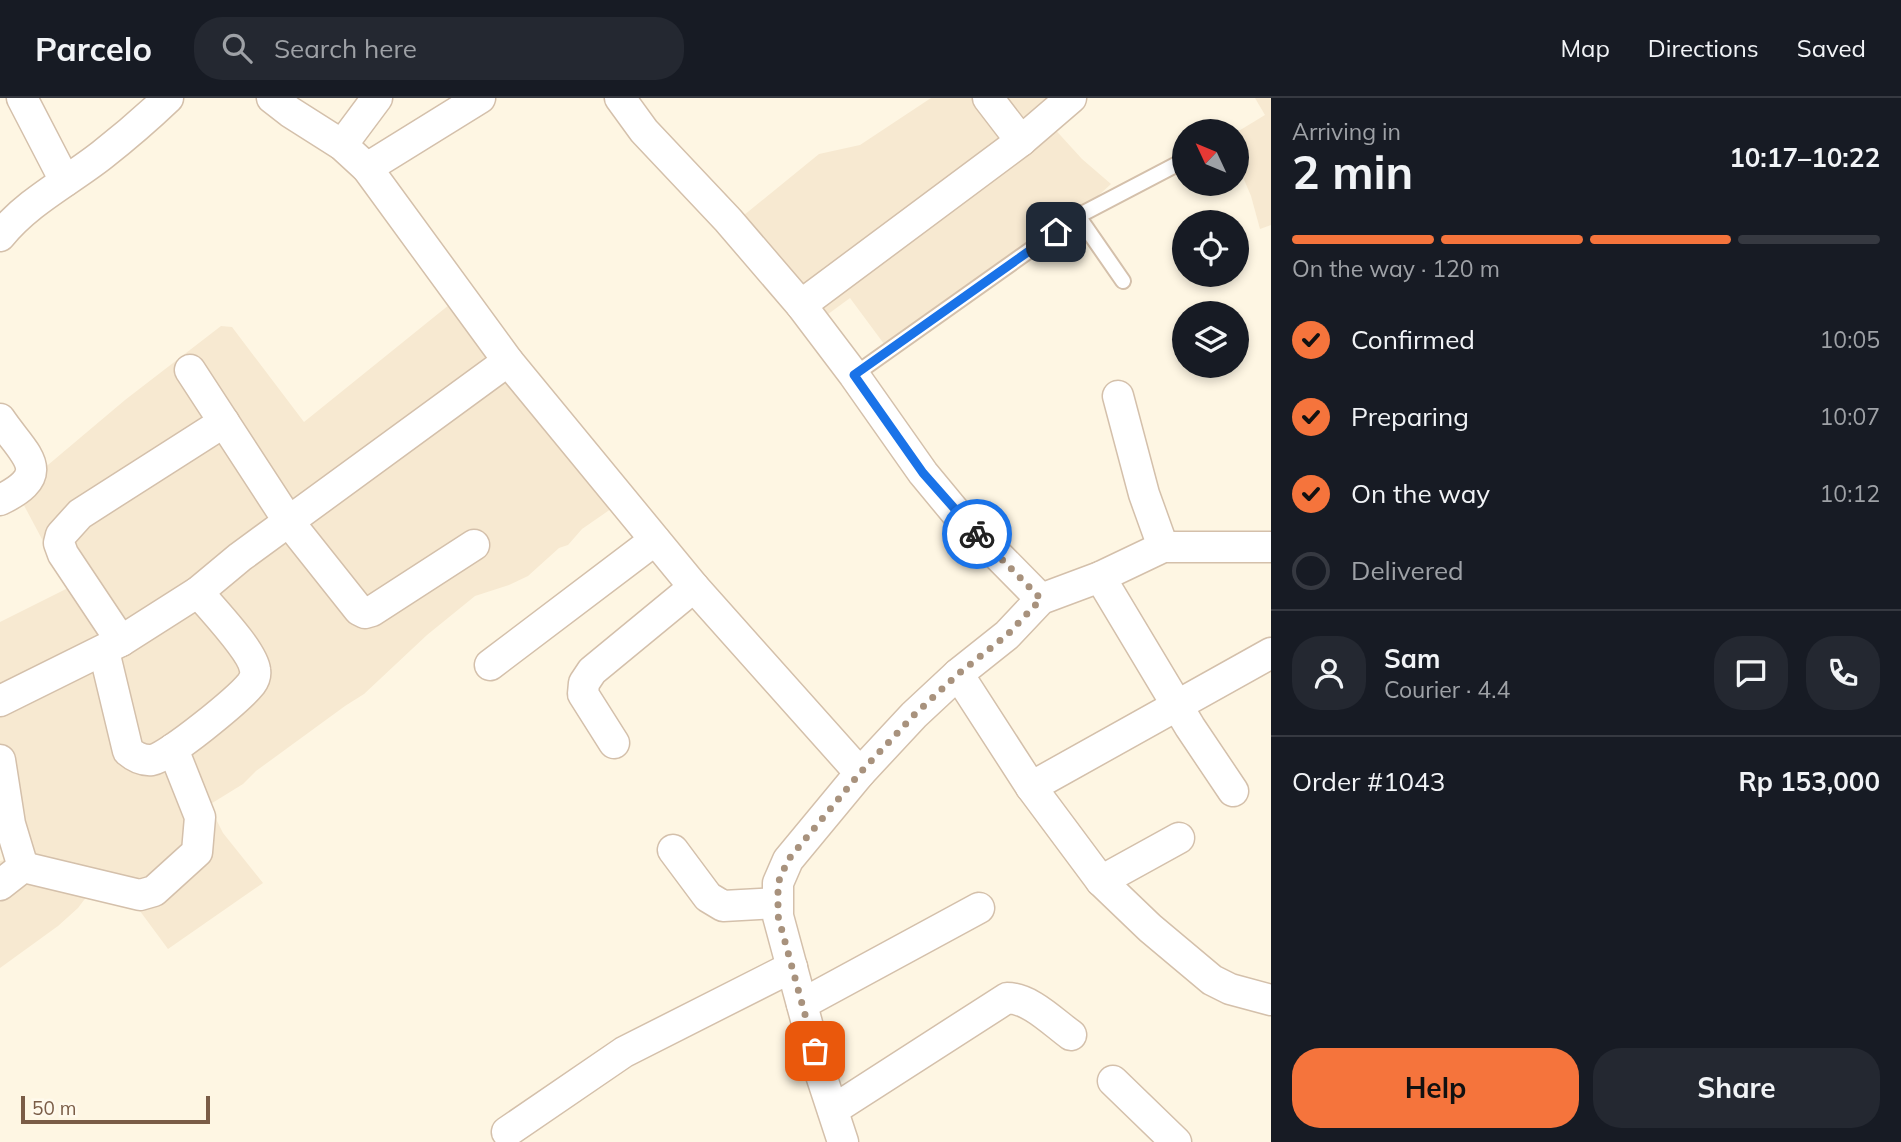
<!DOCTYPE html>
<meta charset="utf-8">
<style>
body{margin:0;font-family:Mulish,sans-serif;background:#242831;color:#f1f3f6;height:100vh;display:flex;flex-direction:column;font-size:26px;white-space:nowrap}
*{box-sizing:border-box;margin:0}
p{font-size:23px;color:#9ea1a6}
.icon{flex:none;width:38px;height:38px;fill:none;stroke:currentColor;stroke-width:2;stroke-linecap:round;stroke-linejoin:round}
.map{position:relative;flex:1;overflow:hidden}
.sheet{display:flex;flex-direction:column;background:#171b24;width:630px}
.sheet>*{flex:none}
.needle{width:46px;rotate:314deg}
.tools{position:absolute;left:1172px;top:21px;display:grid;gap:14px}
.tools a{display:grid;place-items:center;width:77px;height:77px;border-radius:50%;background:#171b24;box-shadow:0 4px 10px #0003;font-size:35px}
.scale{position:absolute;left:21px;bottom:18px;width:189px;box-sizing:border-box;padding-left:7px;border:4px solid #7a5c46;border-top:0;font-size:19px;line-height:24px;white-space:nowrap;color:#7a5c46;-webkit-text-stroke:5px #fff9ec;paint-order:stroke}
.pin{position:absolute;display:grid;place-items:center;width:60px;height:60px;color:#fff;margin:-30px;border-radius:14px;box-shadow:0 4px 10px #0006}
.courier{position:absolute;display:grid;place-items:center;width:70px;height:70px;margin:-35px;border:5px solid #1a73e8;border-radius:50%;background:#fff;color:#222;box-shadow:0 2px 9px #0007}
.summary em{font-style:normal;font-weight:700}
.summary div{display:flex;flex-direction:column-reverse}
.summary{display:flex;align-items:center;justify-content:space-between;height:119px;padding:0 21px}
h1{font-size:46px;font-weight:700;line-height:52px}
.bar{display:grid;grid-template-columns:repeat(4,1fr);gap:10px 7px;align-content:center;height:84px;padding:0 21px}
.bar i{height:9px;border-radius:5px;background:#363941}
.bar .active{background:#f5743c}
.bar p{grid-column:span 4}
.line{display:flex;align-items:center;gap:18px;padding:0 21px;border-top:2px solid #363941}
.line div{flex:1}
.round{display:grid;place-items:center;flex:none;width:74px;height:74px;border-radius:28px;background:#242831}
ol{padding:0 21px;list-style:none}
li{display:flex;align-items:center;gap:21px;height:77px}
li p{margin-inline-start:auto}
li .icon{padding:7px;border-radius:50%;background:#f5743c;color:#111;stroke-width:4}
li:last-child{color:#9ea1a6}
li i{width:38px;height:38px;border:4px solid #363941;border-radius:50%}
.button{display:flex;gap:14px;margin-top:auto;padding:14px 21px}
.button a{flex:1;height:80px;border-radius:28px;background:#f5743c;color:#111;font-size:28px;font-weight:700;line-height:80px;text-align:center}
.button a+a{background:#242831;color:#f1f3f6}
header{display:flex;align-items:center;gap:42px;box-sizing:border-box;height:98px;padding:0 35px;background:#171b24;border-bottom:2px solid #363941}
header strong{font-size:33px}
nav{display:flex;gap:38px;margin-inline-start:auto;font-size:24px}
.search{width:490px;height:63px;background:#242831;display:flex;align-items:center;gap:18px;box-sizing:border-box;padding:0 24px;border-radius:28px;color:#9ea1a6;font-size:26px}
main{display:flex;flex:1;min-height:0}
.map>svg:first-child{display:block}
.residential{fill:#f7e9d1}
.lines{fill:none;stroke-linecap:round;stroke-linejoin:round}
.lane-casing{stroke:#d4c0ab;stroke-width:18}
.street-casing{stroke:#d4c0ab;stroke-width:33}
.lane{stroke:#fff;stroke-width:14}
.street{stroke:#fff;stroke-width:30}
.done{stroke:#a8927d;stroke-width:7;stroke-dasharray:0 12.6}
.route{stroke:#1a73e8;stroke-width:9}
</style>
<header>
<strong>Parcelo</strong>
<div class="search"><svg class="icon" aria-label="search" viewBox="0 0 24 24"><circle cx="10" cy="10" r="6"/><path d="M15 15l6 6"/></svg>Search here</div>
<nav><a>Map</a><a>Directions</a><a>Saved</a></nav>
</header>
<main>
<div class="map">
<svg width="1271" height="1044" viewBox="0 0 1271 1044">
<rect width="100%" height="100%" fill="#fef6e3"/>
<g class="residential">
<polygon points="931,0 1085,0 1051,27 1082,61 1111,86 1041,150 887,250 850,200 820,222 738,122 819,56 860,47"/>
<polygon points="1255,0 1271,0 1271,127 1260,131 1251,98 1237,65 1237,34 1265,17"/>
<polygon points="470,190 621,404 582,431 568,447 559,450 528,478 509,487 475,498 427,537 364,596 345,608 256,673 243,686 209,707 223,735 263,785 168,851 134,805 93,790 78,810 58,828 0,870 0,763 4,762 0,743 0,524 68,490 19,398 46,381 42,372 125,302 221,228 232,229 304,324"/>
</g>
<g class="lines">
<g class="lane-casing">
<g id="lane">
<polyline points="1078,118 1123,183"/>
<polyline points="854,277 1078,118 1185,62"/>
</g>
</g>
<g class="street-casing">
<g id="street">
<polyline points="22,0 65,83"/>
<polyline points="272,0 290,14 342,47 367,70 508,263 694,489 860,675"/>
<polyline points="620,0 644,33 728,122 801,207 854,277 923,375 957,416 1041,501"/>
<polyline points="988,0 1021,43"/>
<polyline points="342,47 377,0"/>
<polyline points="367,70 480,0"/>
<path d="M0 138C27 104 69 83 102 57 125 39 147 20 168 0"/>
<polyline points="801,207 1021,43 1071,0"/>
<polyline points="190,272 289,424 359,512 365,515 372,513 474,447"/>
<polyline points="1118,298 1144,396 1163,449"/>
<path d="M0 321C24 357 56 375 0 402"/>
<polyline points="1100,479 1190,629 1233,693"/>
<polyline points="121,543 63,456 59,445 61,437 80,416 224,324"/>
<path d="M104 553 128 653C135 659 142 663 152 662 169 659 239 601 251 586 254 582 256 577 255 572 253 553 211 510 198 494"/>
<polyline points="490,567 655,442"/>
<polyline points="958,576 1031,689 1101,783 1150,830 1212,882 1230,891 1271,902"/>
<polyline points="0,603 121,543 198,494 240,459 508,263"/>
<polyline points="614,645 583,596 584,585 592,573 694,489"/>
<polyline points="0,662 10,726 23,769"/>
<polyline points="1031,689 1271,555"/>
<polyline points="673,752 708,799 723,808 776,805"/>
<polyline points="23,769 140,797 154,793 197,754 200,719 173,651"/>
<polyline points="1101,783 1179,740"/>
<polyline points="0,787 23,769"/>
<polyline points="802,906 979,810"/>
<polyline points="1113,983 1176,1044"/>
<path d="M833 1012 1007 900C1030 900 1053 924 1071 937"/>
<polyline points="507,1034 624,954 792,869"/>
<polyline points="843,1044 821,977 778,818 778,785 788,762 860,675 914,617 958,576 1007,537 1041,501 1100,479 1163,449 1271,449"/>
</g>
</g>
<use href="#lane" class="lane"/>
<use href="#street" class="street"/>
</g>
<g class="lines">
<polyline class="done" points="815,953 778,818 778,785 788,762 860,675 914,617 958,576 1007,537 1041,501 977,436"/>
<polyline class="route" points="977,436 923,375 854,277 1056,134"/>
</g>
</svg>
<div class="tools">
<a><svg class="needle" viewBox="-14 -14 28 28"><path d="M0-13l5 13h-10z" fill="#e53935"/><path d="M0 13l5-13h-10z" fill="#9ea1a6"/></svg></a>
<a><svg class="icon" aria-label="locate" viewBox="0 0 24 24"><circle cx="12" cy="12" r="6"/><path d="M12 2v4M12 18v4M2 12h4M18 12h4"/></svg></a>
<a><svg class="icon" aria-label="layers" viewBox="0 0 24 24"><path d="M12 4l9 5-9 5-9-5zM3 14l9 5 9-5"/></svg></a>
</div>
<div class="scale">50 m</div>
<div class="pin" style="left:815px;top:953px;background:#ea580c"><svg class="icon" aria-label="bag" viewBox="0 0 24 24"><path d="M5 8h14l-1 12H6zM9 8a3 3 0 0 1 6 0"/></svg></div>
<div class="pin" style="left:1056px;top:134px;background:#1f2937"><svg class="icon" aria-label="home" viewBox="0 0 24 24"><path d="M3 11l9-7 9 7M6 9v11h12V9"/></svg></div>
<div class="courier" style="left:977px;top:436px"><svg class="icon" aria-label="bike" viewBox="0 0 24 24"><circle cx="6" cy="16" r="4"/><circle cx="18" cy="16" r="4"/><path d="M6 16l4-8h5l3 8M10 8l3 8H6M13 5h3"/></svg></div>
</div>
<section class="sheet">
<div class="summary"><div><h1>2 min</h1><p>Arriving in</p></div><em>10:17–10:22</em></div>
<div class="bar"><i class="active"></i><i class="active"></i><i class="active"></i><i></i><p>On the way · 120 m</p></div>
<ol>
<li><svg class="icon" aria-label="check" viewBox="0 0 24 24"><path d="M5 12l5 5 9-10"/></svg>Confirmed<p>10:05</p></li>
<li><svg class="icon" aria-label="check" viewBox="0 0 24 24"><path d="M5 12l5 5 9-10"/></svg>Preparing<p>10:07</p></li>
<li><svg class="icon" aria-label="check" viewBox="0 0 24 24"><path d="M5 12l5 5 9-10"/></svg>On the way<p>10:12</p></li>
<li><i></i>Delivered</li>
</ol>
<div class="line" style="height:126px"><a class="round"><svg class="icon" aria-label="person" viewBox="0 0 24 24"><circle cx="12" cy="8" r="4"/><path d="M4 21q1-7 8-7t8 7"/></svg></a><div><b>Sam</b><p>Courier · 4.4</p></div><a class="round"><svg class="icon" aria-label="chat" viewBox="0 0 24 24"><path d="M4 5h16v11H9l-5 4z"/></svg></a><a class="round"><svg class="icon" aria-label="phone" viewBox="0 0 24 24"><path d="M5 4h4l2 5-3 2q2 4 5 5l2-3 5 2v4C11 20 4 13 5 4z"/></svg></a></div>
<div class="line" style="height:91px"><div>Order #1043</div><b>Rp 153,000</b></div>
<div class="button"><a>Help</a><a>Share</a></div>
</section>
</main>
